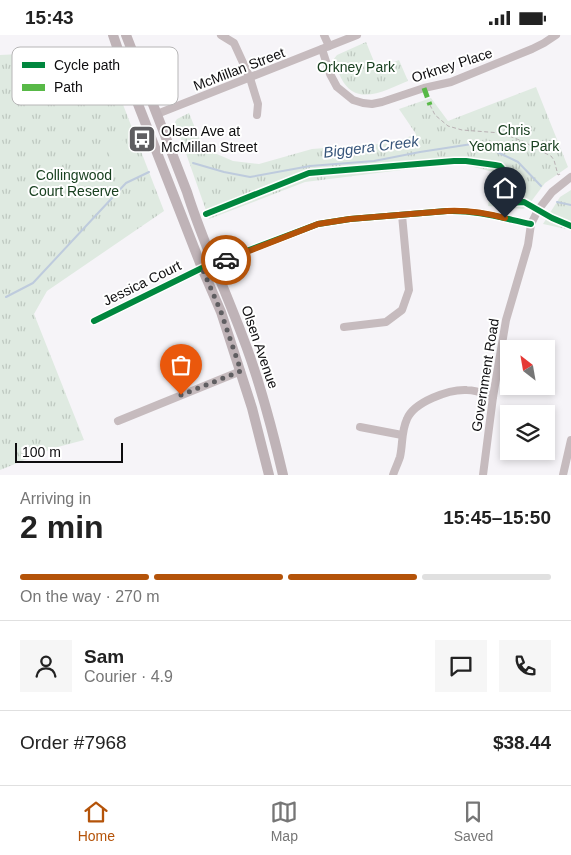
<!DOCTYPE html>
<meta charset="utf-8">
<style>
body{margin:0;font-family:Arial,sans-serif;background:#f6f6f6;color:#222;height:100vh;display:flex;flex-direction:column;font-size:19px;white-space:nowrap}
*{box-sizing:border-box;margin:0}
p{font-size:16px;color:#767676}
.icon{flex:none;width:28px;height:28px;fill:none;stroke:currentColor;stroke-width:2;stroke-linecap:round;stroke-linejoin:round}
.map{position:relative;height:440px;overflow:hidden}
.panel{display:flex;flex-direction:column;background:#fff;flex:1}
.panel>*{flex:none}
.needle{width:32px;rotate:329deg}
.tools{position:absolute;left:500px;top:305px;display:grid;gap:10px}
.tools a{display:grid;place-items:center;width:55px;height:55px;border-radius:0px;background:#fff;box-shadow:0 2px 8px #0003;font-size:25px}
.scale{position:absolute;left:15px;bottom:12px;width:108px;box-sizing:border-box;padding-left:5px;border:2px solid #0e0d0f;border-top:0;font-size:14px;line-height:18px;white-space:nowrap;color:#0e0d0f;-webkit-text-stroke:4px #fff;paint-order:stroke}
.pin{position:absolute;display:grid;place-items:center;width:42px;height:42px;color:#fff;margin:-51px -21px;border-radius:50% 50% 50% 0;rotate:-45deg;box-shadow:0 0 5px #0007}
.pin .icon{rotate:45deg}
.courier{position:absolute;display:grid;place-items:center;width:50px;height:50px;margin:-25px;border:4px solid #b45309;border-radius:50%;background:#fff;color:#222;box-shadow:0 1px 6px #0007}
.summary em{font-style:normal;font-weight:600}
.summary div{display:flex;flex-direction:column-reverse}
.summary{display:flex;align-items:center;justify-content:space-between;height:85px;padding:0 20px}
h1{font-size:32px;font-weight:600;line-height:38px}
.bar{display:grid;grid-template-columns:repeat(4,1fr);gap:8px 5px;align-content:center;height:60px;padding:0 20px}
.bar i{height:6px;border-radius:4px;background:#e0e0e0}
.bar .selected{background:#b45309}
.bar p{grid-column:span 4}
.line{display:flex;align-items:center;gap:12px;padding:0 20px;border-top:1px solid #e0e0e0}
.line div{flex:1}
.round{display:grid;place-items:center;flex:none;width:52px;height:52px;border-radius:0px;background:#f6f6f6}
.status{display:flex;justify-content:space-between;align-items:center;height:35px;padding:0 25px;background:#fff;direction:ltr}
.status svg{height:14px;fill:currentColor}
.tab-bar{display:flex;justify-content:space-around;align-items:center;height:70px;border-top:1px solid #e0e0e0;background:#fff;font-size:14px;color:#767676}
.tab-bar a{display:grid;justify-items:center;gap:2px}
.tab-bar .selected{color:#b45309}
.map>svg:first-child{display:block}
.park{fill:url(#park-tufts)}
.pitch{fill:#dfeae1}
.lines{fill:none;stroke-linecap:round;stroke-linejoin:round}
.stream{stroke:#becbdd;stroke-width:2}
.path{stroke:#b8b0b3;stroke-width:1;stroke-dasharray:4 2.5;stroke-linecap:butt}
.minor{stroke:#c6bbbe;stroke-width:8}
.major{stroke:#bfb3b7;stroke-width:10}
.quiet{stroke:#58b947;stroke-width:5;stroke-dasharray:10 5;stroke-linecap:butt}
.cycleway-casing{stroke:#fff;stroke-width:9}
.cycleway{stroke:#00873e;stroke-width:6}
.done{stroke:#5f5e61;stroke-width:5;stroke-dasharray:0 9}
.route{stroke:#b45309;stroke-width:6}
.labels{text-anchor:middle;stroke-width:4;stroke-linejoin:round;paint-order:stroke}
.street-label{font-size:14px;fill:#0e0d0f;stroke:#fff}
.park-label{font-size:14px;fill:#194020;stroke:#fff}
.poi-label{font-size:14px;fill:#0e0d0f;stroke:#fff;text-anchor:start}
.water-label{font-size:15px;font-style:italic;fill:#38567b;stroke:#fff}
.key{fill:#fff;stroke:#b7b6b7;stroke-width:1}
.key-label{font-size:14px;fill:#0e0d0f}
</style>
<div class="status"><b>15:43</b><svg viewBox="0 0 49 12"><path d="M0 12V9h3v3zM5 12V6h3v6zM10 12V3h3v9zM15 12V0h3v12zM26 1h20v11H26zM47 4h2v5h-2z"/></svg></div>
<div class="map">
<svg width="571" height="440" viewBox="0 0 571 440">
<defs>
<pattern id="park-tufts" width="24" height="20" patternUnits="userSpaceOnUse" patternTransform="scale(1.25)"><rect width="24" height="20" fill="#dfeae1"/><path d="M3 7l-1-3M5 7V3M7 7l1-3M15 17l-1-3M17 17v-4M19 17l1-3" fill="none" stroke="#bec8c0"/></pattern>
</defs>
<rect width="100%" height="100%" fill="#f6f4f8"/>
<g class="park">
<path d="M366 7 377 34 399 25 408 46C386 55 356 73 341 43 338 37 336 31 333 25L337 20Z"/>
<polygon points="102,15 164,176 47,256 34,279 84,405 54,413 0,435 0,20"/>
<polygon points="536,52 568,132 545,148 527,172 523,174 488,171 493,137 458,128 305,147 209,184 175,87 177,84 189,78 203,113 233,126 259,129 312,114 393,108 416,99 399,74 431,63 448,86"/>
<polygon points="571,155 571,195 543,189 560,162"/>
</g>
<g class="pitch">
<polygon points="124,104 127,110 125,112 127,114 125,116 128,119 126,121 124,119 122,119 122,121 112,125 107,115 115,111"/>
<polygon points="507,143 519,145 516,157 504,155"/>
</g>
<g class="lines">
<g class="stream">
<polyline points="193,128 224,137 250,142 310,131 374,126 420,117 472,109 495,116 518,127 541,151"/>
<polyline points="557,167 571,170"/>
<polyline points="6,262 33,248 126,148 149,137"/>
</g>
<polyline class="path" points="430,70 435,80 448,91 462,95 501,98 525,107 534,113 551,121 554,125 558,140 560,139 561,140"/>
<g class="minor">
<polyline points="221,0 234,8 250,43 258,69 257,80"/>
<polyline points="324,0 329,11"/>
<polyline points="322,14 330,39 337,52 353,65 363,68 372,69 382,67 424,53 451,47 532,14 544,8 556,0"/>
<polyline points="157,79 357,0"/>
<path d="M94 286 202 233 318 189 350 184 447 176C477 175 502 183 531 189"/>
<polyline points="344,292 386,287 402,275 409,255 402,180"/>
<polyline points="118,386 241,336"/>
<polyline points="360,392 402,400"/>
<path d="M393 440C395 434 398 428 400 422 403 409 401 397 407 384 414 367 449 354 467 355 476 355 485 359 493 362"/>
<polyline points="483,440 493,362 506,285 528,210 531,189 538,175 552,157 571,142"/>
<polyline points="563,440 571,405"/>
</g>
<g class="major">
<polyline points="113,0 127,41 202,233 221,277 252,373 269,440"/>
<path d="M126 0 187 157C202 205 224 252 242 300 260 346 272 393 283 440"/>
</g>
<polyline class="quiet" points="424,53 430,70"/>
<g class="cycleway-casing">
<g id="cycleway">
<polyline points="206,179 309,138 454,126 466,126 495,130 500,131 502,133 503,140 498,161 501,166 507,168 524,167 552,183 571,191"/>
<path d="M94 286 202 233 318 189 350 184 447 176C477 175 502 183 531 189"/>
</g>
</g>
<use href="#cycleway" class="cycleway"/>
</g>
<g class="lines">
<polyline class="done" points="181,360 241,336 221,277 202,233 226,225"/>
<path class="route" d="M226 225 318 189 350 184 447 176C467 175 486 178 505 183"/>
</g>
<defs>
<g id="bus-square" transform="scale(1.4375)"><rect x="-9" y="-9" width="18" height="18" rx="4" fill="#5f5e61" stroke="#fff"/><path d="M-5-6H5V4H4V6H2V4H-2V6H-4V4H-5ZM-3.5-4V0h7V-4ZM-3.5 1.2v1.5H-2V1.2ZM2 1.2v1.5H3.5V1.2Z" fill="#fff"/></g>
</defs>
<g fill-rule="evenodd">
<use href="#bus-square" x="142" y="104"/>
</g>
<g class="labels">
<g class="street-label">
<text transform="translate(452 30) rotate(-18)" y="5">Orkney Place</text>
<text transform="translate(239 34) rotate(-21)" y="5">McMillan Street</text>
<text transform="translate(142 248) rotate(-26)" y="5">Jessica Court</text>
<text transform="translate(260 312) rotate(71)" y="5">Olsen Avenue</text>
<text transform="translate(485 340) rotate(-81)" y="5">Government Road</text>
</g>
<g class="park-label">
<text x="356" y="37">Orkney Park</text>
<text x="514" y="100">Chris<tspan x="514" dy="16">Yeomans Park</tspan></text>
<text x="74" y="145">Collingwood<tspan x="74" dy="16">Court Reserve</tspan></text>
</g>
<g class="poi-label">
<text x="161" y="101">Olsen Ave at<tspan x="161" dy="16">McMillan Street</tspan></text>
</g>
<g class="water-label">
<text transform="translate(371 112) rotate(-7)" y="5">Biggera Creek</text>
</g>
</g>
<rect x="12" y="12" width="166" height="58" rx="8" class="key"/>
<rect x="22" y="27" width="23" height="6" fill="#00873e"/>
<rect x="22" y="49" width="23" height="7" fill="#58b947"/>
<g class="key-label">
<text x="54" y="35">Cycle path</text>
<text x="54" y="57">Path</text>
</g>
</svg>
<div class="tools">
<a><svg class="needle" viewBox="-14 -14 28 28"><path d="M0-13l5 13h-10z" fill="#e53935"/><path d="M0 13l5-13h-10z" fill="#767676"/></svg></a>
<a><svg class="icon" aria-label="layers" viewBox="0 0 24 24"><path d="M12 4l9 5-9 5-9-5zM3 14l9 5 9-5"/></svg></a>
</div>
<div class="scale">100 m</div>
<div class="pin" style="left:181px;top:360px;background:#ea580c"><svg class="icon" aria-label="bag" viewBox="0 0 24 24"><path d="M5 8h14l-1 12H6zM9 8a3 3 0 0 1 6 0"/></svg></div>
<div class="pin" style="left:505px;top:183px;background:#1f2937"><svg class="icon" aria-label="home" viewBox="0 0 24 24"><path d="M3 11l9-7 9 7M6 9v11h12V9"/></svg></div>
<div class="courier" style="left:226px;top:225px"><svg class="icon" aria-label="car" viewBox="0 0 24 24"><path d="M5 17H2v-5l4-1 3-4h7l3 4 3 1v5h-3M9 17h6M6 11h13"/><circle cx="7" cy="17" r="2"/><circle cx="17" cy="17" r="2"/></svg></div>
</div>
<section class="panel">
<div class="summary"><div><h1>2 min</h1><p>Arriving in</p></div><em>15:45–15:50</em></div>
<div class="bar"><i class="selected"></i><i class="selected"></i><i class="selected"></i><i></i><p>On the way · 270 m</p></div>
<div class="line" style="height:90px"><a class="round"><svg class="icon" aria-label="person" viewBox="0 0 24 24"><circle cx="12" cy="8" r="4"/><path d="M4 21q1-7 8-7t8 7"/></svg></a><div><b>Sam</b><p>Courier · 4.9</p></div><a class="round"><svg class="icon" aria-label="chat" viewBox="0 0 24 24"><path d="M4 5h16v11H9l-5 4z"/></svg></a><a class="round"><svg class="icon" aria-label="phone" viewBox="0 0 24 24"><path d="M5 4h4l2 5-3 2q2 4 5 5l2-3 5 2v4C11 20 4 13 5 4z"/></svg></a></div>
<div class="line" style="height:65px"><div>Order #7968</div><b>$38.44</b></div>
</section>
<nav class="tab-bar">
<a class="selected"><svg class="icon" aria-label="home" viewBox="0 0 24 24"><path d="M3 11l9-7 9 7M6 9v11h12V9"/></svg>Home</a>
<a><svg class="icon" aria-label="map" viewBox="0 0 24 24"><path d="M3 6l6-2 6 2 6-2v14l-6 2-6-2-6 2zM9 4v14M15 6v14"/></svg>Map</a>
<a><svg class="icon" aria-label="saved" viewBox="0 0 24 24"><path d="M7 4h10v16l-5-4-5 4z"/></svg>Saved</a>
</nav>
